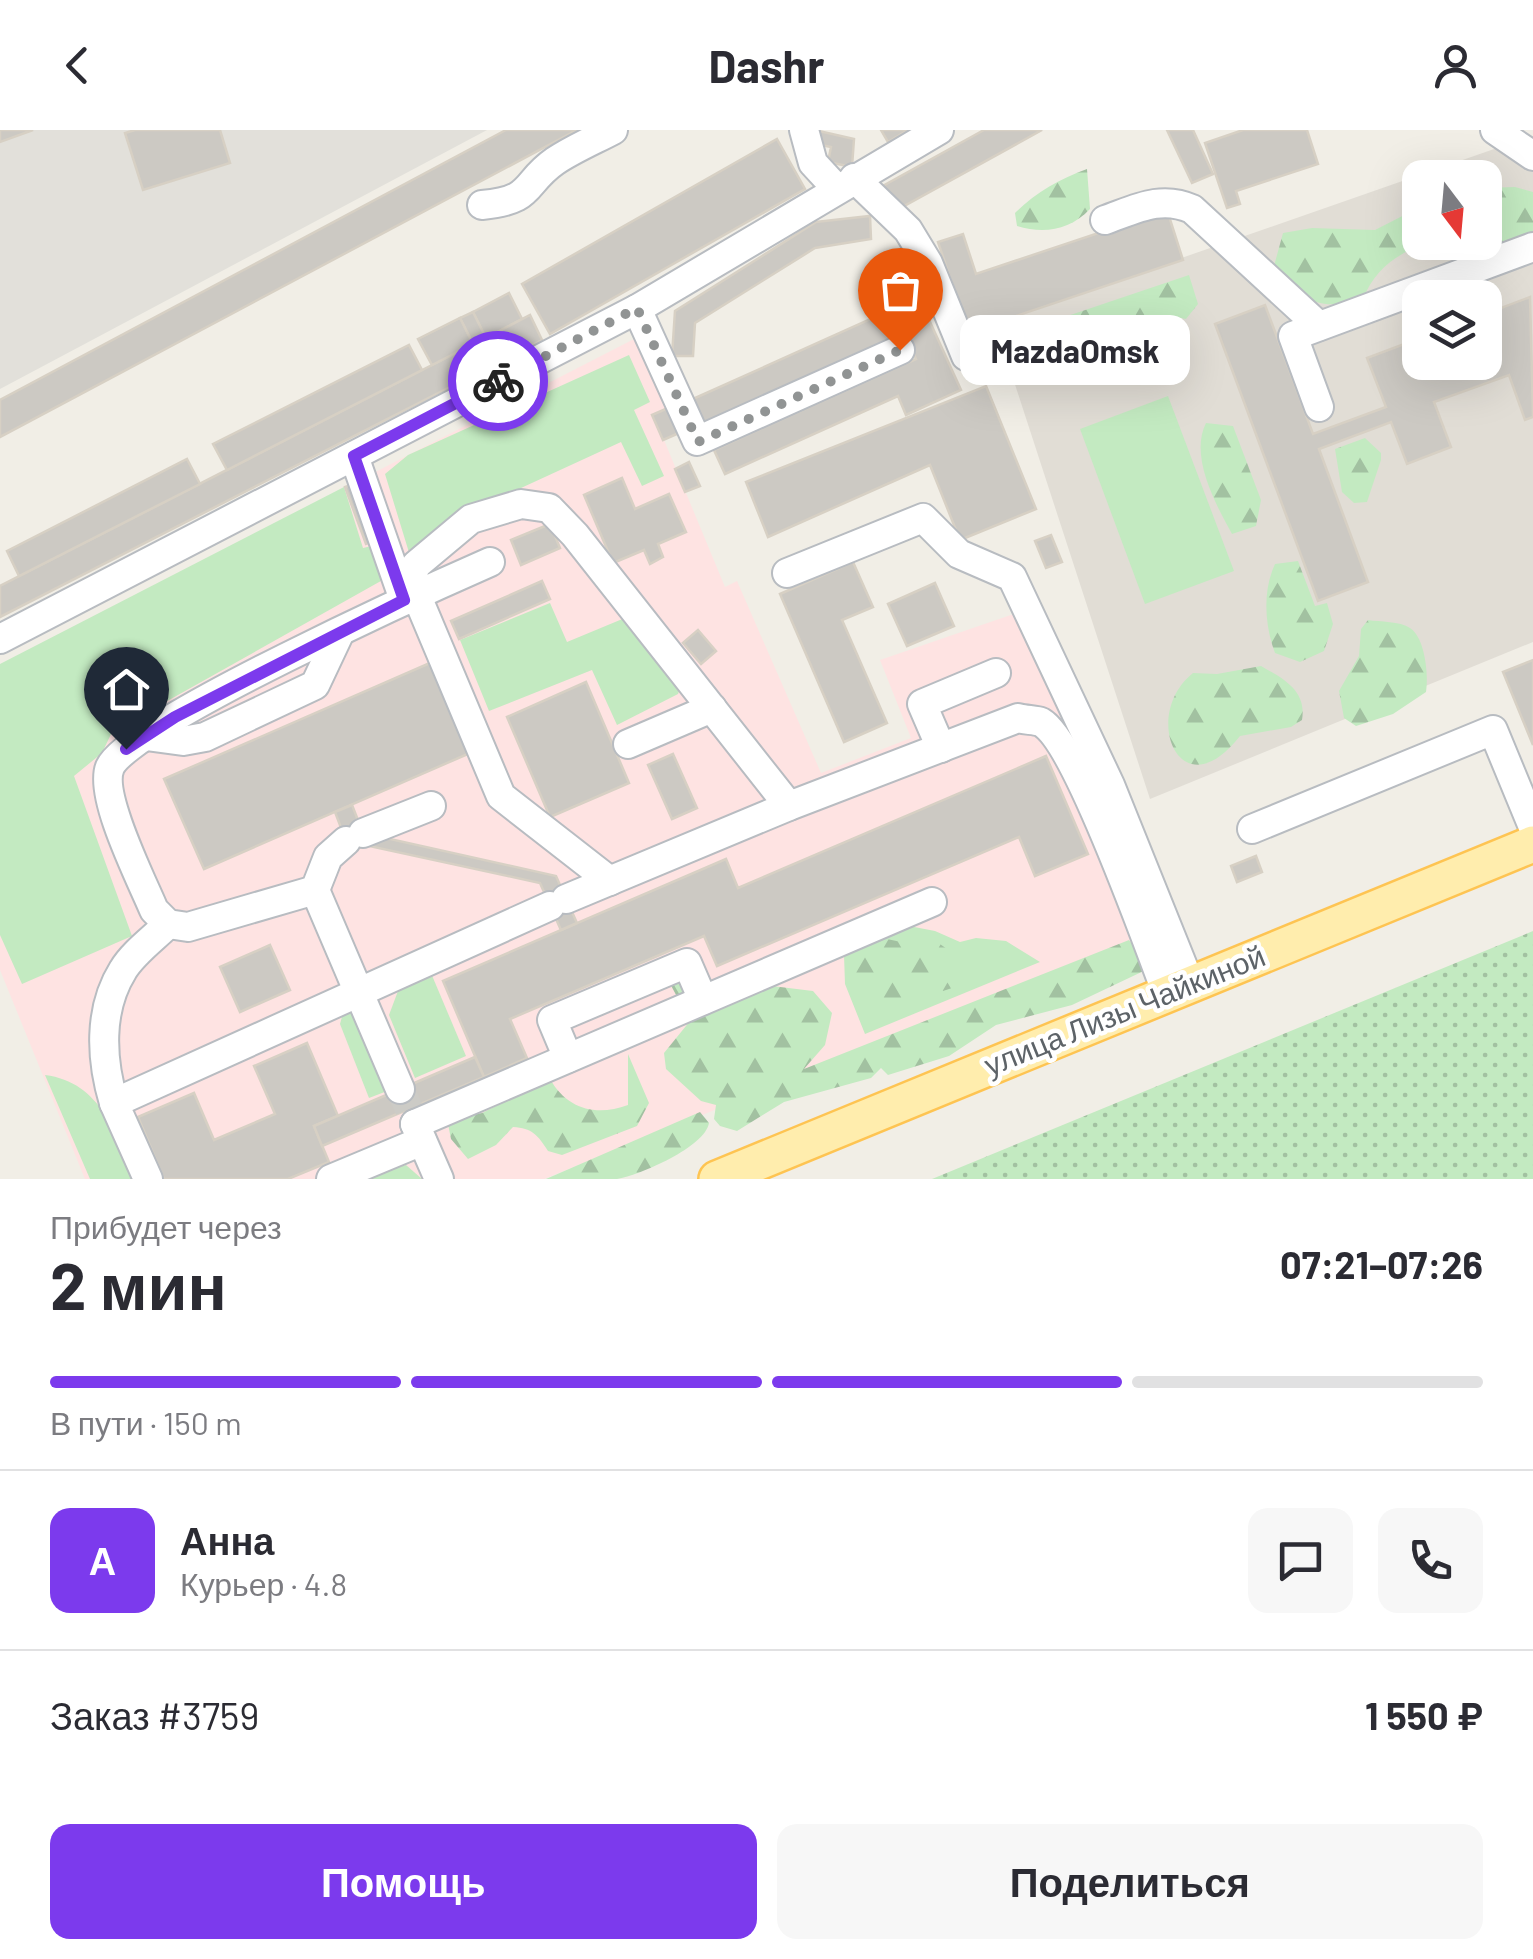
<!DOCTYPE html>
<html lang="ru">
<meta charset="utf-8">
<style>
body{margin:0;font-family:Barlow,sans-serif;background:#f7f7f7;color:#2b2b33;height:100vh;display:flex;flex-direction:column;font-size:38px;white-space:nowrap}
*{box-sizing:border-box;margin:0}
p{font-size:32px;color:#7c7c81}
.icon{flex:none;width:55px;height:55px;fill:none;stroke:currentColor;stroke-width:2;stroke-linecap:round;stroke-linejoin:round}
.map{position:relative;height:1049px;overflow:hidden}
.details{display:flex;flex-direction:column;background:#fff;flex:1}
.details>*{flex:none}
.needle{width:65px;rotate:164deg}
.tools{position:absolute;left:1402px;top:30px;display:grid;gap:20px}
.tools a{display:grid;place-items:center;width:100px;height:100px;border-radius:20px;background:#fff;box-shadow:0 10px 40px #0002;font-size:50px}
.pin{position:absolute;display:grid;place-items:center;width:85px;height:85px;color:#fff;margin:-102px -42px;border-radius:50% 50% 50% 0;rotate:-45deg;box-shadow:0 0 10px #0007}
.pin .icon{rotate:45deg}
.courier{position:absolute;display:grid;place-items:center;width:100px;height:100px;margin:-50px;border:8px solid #7c3aed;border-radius:50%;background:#fff;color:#222;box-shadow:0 2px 12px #0007}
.bubble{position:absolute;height:70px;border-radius:20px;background:#fff;box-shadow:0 10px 40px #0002;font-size:32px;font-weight:700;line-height:70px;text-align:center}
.headline em{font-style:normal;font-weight:700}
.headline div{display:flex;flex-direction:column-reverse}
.headline{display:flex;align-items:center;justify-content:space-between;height:170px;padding:0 50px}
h1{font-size:65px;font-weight:700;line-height:75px}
.bar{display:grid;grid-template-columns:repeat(4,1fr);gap:15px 10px;align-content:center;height:120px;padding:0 50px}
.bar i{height:12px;border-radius:8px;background:#e1e1e2}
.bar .selected{background:#7c3aed}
.bar p{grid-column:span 4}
.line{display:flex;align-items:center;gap:25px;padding:0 50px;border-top:2px solid #e1e1e2}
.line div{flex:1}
.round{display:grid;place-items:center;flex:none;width:105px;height:105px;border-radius:20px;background:#f7f7f7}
.action{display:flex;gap:20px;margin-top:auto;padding:20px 50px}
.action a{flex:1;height:115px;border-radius:20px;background:#7c3aed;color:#fff;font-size:40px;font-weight:700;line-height:115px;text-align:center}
.action a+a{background:#f7f7f7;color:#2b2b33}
header{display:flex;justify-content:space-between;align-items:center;height:130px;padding:0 50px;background:#fff;font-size:45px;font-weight:700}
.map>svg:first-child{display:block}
.industrial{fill:#e2e0da}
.education{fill:#e1ddd5;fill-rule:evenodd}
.medical{fill:#fee3e2}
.green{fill:#c3eac1}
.forest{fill:url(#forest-firs)}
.park{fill:url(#park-dots)}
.building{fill:#ccc9c3;stroke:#d7d0c4;stroke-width:2.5}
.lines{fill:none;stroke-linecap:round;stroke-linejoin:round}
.minor-tunnel{stroke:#cccbc6;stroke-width:28;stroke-dasharray:28 14;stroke-linecap:butt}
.minor-casing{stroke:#b8bcc1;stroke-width:32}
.major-casing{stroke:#fec452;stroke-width:40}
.minor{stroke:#fff;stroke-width:28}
.major{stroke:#ffedad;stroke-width:35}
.done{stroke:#919494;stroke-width:10;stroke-dasharray:0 18}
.route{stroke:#7c3aed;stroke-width:12}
.labels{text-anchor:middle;stroke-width:9;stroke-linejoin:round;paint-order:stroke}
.street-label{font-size:30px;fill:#5d6368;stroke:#fff}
</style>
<header><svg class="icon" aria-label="back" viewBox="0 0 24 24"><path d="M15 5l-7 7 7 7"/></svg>Dashr<svg class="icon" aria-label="person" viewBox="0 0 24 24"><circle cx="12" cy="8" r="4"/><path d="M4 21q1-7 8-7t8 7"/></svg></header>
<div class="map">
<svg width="1533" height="1049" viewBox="0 0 1533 1049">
<defs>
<pattern id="forest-firs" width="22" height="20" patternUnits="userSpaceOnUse" patternTransform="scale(2.5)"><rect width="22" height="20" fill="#c3eac1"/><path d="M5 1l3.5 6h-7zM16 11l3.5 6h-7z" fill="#a2c1a1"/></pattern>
<pattern id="park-dots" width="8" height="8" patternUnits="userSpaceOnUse" patternTransform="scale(2.5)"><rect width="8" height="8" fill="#c3eac1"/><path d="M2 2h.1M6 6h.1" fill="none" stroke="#a2c1a1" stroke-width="1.8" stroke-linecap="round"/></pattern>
</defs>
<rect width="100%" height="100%" fill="#f1eee6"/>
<polygon class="industrial" points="0,0 487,0 0,259"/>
<path class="education" d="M1497 18 1533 37V512L1150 669 995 193ZM1420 48H1485V112H1420ZM1420 168H1485V232H1420Z"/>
<polygon class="medical" points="636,208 679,303 664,310 725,457 737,451 821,643 911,608 880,530 1022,481 1157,801 544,1049 85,1049 0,840 0,535"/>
<g class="green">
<polygon points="629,225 650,272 634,280 664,346 642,356 621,312 449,391 411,429 385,344 408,325"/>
<polygon points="1168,266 1234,441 1145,474 1080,299"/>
<polygon points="344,357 363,418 380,414 388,447 112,602 102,623 74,646 132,806 22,854 0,805 0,534"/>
<polygon points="550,473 567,512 632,485 682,554 678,564 617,595 592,540 489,581 460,510"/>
<polygon points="909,796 935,801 960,812 976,808 1006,811 1040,832 865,904 845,854 844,825"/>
<polygon points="428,836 466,926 415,948 389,885 398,861"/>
<polygon points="353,878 395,958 369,968 340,894 343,883"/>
<path d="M45 945C101 952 116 1005 138 1049H90Z"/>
<polygon points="406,1035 422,1049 354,1049"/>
</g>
<g class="forest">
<path d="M1087 39 1090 79C1069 101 1043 104 1017 96L1015 83C1036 62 1060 49 1087 39Z"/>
<polygon points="1515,57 1533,62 1533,106 1482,124 1458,113 1485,112 1485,58"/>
<path d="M1420 77V112L1424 113C1395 126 1375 139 1363 169 1320 182 1301 171 1274 136L1283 103 1312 98 1375 100Z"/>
<polygon points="1189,145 1198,174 1186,189 1164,185 1074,248 1030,249 1020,241 1015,228 1017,203"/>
<path d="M1206 293 1233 296 1261 370 1256 396 1232 404C1216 375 1189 326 1206 293Z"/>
<polygon points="1365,308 1381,323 1381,330 1367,372 1354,373 1342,362 1335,319"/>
<path d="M1298 431 1315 476 1327 473 1333 494 1324 521 1300 532 1275 523C1265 496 1262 462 1275 434Z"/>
<path d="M1368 490C1380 492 1400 491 1410 498 1425 507 1429 546 1426 562L1393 584 1356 596 1344 588 1339 561 1359 526 1361 499Z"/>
<path d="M1261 536C1284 549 1307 561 1302 590L1291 597 1240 606C1180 683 1140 585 1193 543L1217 544Z"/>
<path d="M921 805C941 812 968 830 967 853L943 861 927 844V867L923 872 897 875 857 866 852 835 856 825 887 809 901 812 903 821 909 823Z"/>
<polygon points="1129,810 1150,838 1072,875 996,895 949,926 888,945 881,938 871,948 784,972 737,1001 720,996 714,989 716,975 701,971 666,939 664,923 690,891 667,848 705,843 719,863 764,855 813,861 832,883 825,915 804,939"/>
<path d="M628 924 649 973 637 996 562 1025 548 1021C538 1005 532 998 513 997L496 1015 468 1029 451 1009 447 989 482 983 550 949C567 979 596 987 628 975Z"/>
<path d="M700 982 709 993C705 1017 640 1045 617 1049 595 1049 568 1049 546 1049Z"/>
</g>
<polygon class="park" points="1533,801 1533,1049 932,1049"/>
<g class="building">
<polygon points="0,0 33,0 0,12"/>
<polygon points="135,0 220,0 230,33 143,60 125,3"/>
<polygon points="506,0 577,0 0,307 0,270"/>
<polygon points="881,0 908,0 888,12"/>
<polygon points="984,0 1042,0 895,81 881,57"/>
<polygon points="1167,0 1193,0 1213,44 1192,53"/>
<polygon points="1243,0 1307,0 1318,34 1236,61 1240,74 1227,78 1205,13"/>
<polygon points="819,1 854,9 852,37 828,32 831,17 816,14"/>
<polygon points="777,9 805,59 550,204 522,154"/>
<polygon points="1167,80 1183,130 995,193 1011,240 984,249 938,112 963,104 976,144"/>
<polygon points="870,86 871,109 815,118 695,193 693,226 672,226 675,181 816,92"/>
<polygon points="905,137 961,260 906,285 898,266 725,344 714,320 916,229 905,203 704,294 693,269 893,179 879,149"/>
<polygon points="509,163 522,189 486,208 473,182"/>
<polygon points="1530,167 1533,287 1525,290 1509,245 1434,272 1451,317 1407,334 1391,292 1319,319 1368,452 1318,471 1215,194 1265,175 1313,304 1386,277 1367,228 1420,208 1420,232 1485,232 1485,184"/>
<polygon points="473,182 486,208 530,185 542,210 0,487 0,456 473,214 460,188"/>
<polygon points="460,188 473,214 432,235 418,209"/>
<polygon points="409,215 422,240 227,340 213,314"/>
<polygon points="986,256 1036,379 960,410 930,335 768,407 746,352"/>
<polygon points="668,278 679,303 663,310 652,285"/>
<polygon points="187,329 200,354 19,446 7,421"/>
<polygon points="689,332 700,356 685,362 675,339"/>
<polygon points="622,348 635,379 669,364 686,402 658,414 663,427 650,434 644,420 613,433 584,365"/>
<polygon points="359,352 379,409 366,414 345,357"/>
<polygon points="550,394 560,418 521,435 511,410"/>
<polygon points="1051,405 1062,432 1046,438 1035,411"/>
<polygon points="853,432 873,477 842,490 887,593 844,612 780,464"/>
<polygon points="542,451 550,469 459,509 451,491"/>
<polygon points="935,453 954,496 907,516 888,474"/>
<polygon points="698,500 716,521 701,534 683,513"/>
<polygon points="1533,530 1533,615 1503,542"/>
<polygon points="430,533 470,623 204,739 164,649"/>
<polygon points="586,552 629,653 550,687 507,587"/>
<polygon points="673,624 697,678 672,689 648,635"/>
<polygon points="1046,626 1088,724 1035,746 1019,707 717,836 704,806 510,889 527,928 484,947 443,851 726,729 738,758"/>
<polygon points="352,675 363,703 556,746 577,793 561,800 540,753 346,711 335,682"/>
<polygon points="1256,726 1262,742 1237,752 1231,736"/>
<polygon points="270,815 290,860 240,882 220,837"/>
<polygon points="307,913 338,986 314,996 329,1032 288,1049 164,1049 138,987 194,963 214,1010 275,984 254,936"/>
<polygon points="475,927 484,947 322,1016 314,996"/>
</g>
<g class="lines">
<polyline class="minor-tunnel" points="400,959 409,979"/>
<g class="minor-casing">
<g id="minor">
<polyline points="804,0 813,33 837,59"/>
<polyline points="1495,0 1533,26"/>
<polyline points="854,48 908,100 928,133 966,226"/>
<path d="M482 75C535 70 522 54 555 31 573 19 594 10 613 0"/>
<path d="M1105 90C1136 79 1161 65 1192 79L1319 196"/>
<polyline points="637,179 697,311 900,220"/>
<polyline points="1319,277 1293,206 1533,117"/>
<polyline points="354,326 404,470"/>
<polyline points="787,443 923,388 959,424 1012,447 1110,655 1190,854"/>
<polyline points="416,464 501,666 610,751"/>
<polyline points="404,470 416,435 471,389 521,374 549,378 575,405 789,676"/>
<polyline points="0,509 637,179 939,0"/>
<polyline points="146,606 183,611 205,607 315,555 340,502"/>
<polyline points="628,614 712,578"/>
<polyline points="941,618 922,574 996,543"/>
<polyline points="1252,699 1493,600 1533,697"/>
<polyline points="363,703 431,676"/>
<path d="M346 711 328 727 315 760 188 797 168 794 154 780C142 751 98 665 110 637 129 594 433 457 490 432"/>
<polyline points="315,760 400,959"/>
<path d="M566 769 789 676 1018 588C1024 590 1036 590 1041 592 1077 612 1149 817 1167 864"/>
<polyline points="568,928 552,890 687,833 703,870"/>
<path d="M114 973C101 930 98 880 123 840 133 823 154 808 168 794"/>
<polyline points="415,994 932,772"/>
<polyline points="415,994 439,1049"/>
<polyline points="148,1049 114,973 550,776"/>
<polyline points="331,1049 422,1011"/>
</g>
</g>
<g class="major-casing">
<polyline id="major" points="717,1049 1533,714"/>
</g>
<use href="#minor" class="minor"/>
<use href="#major" class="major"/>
</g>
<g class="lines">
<polyline class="done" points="498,251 637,178 698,312 900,220"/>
<polyline class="route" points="126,619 175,587 404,470 354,326 498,251"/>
</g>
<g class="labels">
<g class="street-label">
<text transform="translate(1125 881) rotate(-22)" y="10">улица Лизы Чайкиной</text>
</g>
</g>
</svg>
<div class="tools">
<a><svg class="needle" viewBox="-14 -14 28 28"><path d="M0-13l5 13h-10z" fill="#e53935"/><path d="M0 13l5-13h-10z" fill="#7c7c81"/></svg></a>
<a><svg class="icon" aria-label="layers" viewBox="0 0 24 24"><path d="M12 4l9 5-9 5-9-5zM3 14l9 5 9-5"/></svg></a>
</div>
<div class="pin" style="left:900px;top:220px;background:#ea580c"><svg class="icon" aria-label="bag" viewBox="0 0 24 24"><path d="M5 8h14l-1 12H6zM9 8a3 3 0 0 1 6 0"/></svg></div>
<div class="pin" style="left:126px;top:619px;background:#1f2937"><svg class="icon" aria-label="home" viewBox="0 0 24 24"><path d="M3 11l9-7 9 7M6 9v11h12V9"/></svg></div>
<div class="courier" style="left:498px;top:251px"><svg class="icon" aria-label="bike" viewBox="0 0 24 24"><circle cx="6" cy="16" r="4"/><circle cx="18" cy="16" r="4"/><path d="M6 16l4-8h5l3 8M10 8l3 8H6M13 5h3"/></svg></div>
<div class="bubble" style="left:960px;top:185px;width:230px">MazdaOmsk</div>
</div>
<section class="details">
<div class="headline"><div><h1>2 мин</h1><p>Прибудет через</p></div><em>07:21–07:26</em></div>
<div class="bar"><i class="selected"></i><i class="selected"></i><i class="selected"></i><i></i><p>В пути · 150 m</p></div>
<div class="line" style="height:180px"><b class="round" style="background:#7c3aed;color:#fff">А</b><div><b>Анна</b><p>Курьер · 4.8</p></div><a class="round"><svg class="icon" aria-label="chat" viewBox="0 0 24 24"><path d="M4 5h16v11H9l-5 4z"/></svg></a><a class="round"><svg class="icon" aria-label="phone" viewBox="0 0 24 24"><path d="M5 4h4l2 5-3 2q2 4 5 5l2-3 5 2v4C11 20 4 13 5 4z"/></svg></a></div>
<div class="line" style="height:130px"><div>Заказ #3759</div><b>1 550 ₽</b></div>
<div class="action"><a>Помощь</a><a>Поделиться</a></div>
</section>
